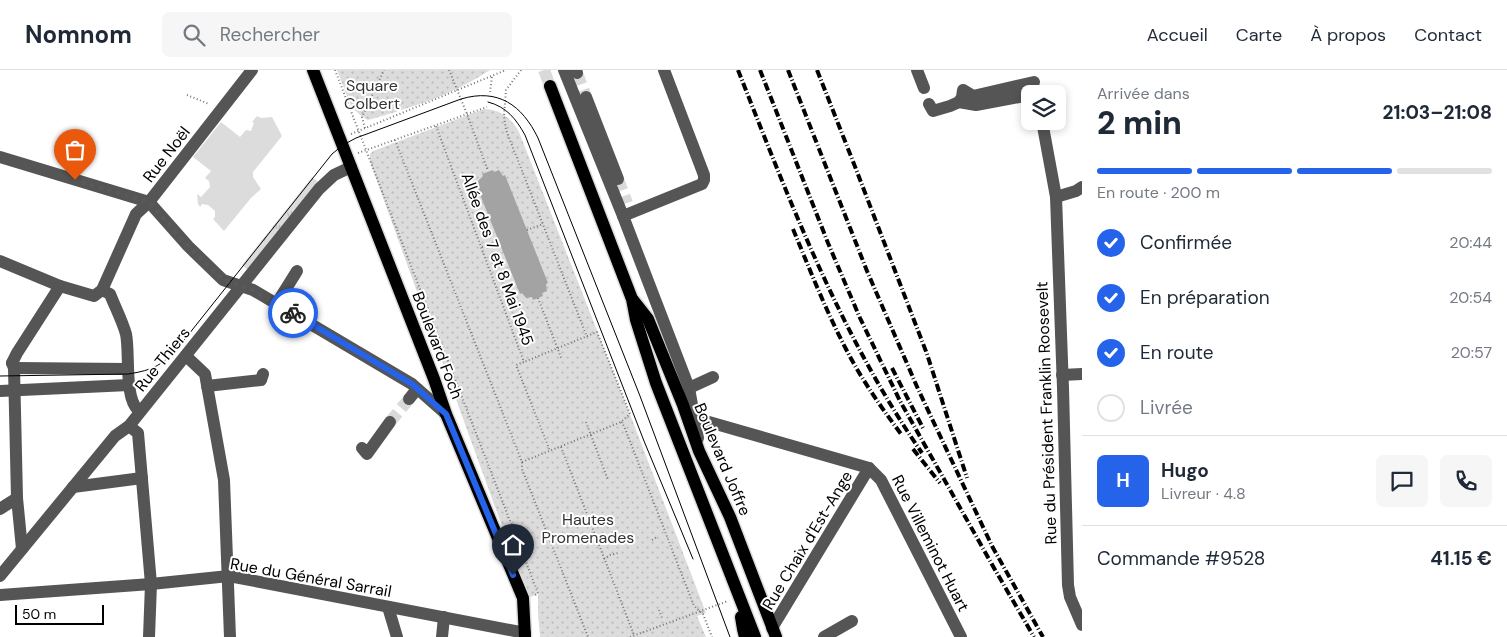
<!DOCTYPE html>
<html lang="fr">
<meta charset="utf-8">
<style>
body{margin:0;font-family:"DM Sans",sans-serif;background:#f6f6f7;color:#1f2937;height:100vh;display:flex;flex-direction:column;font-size:19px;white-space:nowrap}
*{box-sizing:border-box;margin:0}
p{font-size:16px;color:#747a83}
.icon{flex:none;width:28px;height:28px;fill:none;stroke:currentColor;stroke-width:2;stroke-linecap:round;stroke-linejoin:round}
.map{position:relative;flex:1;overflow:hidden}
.details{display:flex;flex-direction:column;background:#fff;width:425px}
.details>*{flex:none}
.fabs{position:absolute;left:1021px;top:15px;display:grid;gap:10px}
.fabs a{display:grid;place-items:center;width:45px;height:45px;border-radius:8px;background:#fff;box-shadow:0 2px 8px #0003;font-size:25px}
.scale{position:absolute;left:15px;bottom:12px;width:89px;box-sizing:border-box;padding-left:5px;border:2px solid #000;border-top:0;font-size:14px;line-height:18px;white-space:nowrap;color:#000;-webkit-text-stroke:4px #fff;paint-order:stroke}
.pin{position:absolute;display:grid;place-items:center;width:42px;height:42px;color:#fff;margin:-51px -21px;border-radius:50% 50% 50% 0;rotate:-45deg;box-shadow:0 0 5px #0007}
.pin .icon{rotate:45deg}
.courier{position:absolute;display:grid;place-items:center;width:50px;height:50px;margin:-25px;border:4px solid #2563eb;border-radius:50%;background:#fff;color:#222;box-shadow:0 1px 6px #0007}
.head em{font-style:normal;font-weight:800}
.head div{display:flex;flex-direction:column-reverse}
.head{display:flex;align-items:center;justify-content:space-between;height:85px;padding:0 15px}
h1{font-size:32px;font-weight:800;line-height:38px}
.bar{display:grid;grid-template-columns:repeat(4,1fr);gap:8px 5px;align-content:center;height:60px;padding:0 15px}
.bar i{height:6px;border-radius:4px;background:#e0e1e3}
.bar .selected{background:#2563eb}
.bar p{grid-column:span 4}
.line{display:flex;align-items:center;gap:12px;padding:0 15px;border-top:1px solid #e0e1e3}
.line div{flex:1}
.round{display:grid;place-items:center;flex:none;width:52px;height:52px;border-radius:8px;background:#f6f6f7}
ol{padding:0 15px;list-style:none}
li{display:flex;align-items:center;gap:15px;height:55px}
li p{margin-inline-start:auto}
li .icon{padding:5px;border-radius:50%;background:#2563eb;color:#fff;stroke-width:4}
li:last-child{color:#747a83}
li i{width:28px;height:28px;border:2px solid #e0e1e3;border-radius:50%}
header{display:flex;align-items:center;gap:30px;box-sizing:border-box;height:70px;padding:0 25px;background:#fff;border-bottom:1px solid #e0e1e3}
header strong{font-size:24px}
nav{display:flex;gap:28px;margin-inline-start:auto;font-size:18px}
.search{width:350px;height:45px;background:#f6f6f7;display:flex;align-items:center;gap:12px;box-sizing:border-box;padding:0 18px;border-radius:8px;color:#747a83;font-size:19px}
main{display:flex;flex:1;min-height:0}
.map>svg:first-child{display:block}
.grass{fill:url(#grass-tufts)}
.park{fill:url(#park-dots)}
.garden{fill:#dcdcdc}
.water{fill:#a3a3a3}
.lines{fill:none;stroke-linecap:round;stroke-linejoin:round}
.minor-tunnel{stroke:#d9d9d9;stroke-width:12;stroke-dasharray:12 6;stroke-linecap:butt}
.major-tunnel{stroke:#d9d9d9;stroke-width:12;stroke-dasharray:12 6;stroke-linecap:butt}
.major-casing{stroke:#dbdbdb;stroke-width:15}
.path{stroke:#777;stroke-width:2;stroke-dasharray:1 2.5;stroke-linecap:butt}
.minor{stroke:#555;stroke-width:12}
.major{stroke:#000;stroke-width:12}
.tram{stroke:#000;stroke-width:1}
.rail{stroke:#000;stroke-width:4;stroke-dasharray:8 2.5 1 2.5;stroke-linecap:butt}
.done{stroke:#595959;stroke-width:5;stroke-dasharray:0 9}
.route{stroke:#2563eb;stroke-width:6}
.labels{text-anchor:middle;stroke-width:4;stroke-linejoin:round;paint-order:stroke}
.park-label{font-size:16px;fill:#333;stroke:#fff}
.street-label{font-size:16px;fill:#000;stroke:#fff}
</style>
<header>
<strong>Nomnom</strong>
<div class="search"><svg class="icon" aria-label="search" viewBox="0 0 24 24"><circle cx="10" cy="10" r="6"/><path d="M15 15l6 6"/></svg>Rechercher</div>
<nav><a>Accueil</a><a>Carte</a><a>À propos</a><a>Contact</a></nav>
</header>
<main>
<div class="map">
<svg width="1082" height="567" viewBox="0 0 1082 567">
<defs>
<pattern id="grass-tufts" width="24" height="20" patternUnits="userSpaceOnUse" patternTransform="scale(1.25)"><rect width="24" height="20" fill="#dcdcdc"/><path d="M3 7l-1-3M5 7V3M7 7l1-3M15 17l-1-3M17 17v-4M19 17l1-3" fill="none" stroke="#bbb"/></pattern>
<pattern id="park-dots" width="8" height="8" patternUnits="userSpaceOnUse" patternTransform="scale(1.25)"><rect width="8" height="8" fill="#dcdcdc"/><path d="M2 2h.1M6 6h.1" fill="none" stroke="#bbb" stroke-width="1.8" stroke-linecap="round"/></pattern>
</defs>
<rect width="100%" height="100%" fill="#fff"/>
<polygon class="grass" points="312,107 319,113 249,201 242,195"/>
<g class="park">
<path d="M337 0H490C453 25 410 38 368 50L360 45 351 36Z"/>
<path d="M484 39C500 39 511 48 519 62L633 352 706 543 697 546 706 567H540L538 543V524L528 528 370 92V84L373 81Z"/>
</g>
<polygon class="garden" points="257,46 261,48 272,47 282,66 253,102 253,107 261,119 251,128 224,161 213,149 215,147 215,141 208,135 202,134 200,137 198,134 197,124 201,127 210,117 209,111 205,108 211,101 193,87 221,52 240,67 246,60 251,61 254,53 252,52"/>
<polygon class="water" points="493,100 494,102 499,100 503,106 505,105 548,213 546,214 547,221 542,223 543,226 533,230 532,227 526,228 522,223 520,224 477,117 479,116 478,111 483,106 482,104"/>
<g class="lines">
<g class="minor-tunnel">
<polyline points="577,3 586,27"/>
<polyline points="618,109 627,133"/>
<polyline points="390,352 409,329"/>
</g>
<polyline class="major-tunnel" points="544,0 550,16"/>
<g class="major-casing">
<g id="major">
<polyline points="313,0 434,309 446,344 523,528 525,567"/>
<polyline points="550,16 632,229 636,250 656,313 755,567"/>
<polyline points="633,230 648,249 683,335 699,381 730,447 776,567"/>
<polyline points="741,547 743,559 745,567"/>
</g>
</g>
<g class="path">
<polyline points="335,0 538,523 535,525"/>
<polyline points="449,0 467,44 488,101"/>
<polyline points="521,0 506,20 504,46 506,60 587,267"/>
<polyline points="490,22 492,7"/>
<polyline points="187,25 209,34"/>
<polyline points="436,56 524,292 516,295 550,381"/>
<polyline points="365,58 362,47 384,0"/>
<polyline points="351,64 506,0"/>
<polyline points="395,70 522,392 522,399 588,567"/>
<polyline points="358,83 487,37"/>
<polyline points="527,160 543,154"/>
<polyline points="482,177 499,171"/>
<polyline points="538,228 562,290"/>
<polyline points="586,352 608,410"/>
<polyline points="621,352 624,356 694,536 703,544 712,567"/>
<polyline points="561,377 634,565"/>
<polyline points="522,392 621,352 630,344 597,262 524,292"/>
<polyline points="652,470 657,467"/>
<polyline points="604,489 610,485 618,483"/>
<polyline points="659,540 662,548"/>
<polyline points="630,567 728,531"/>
</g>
<g class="minor">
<polyline points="564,0 623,146 689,318 698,368"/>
<polyline points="576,0 577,3"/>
<polyline points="917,0 924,18"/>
<polyline points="586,27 618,109"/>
<polyline points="959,32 962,27 963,20 973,26 1034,12"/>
<polyline points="929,34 933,41 950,36 959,32 976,35 1030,25"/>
<polyline points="1042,51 1056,127 1063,318 1068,515 1070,527 1082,555"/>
<polyline points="0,87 149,132 188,176 223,210 253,220 412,314 446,344"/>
<polyline points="1056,127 1076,121 1082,117"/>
<polyline points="623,146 702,114 704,110 704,105 664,0"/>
<polyline points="0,191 60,216 94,226 102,220 136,144 149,132 252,0"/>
<path d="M102 220 110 224C115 237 122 250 126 264 130 283 124 327 138 340"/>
<polyline points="277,233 297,201"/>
<polyline points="186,286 205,304 224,410 230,567"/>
<polyline points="12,293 14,298 17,428 22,479"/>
<polyline points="12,293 17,283 60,216"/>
<polyline points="14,298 127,299"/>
<polyline points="1062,305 1082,304"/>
<polyline points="207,316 261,310 263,304"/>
<polyline points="689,318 713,307"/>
<polyline points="0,321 129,315"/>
<polyline points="409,329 417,319"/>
<polyline points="695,348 869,398 881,410 961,567"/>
<polyline points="129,356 138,363 151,514 149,567"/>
<polyline points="362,378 367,384 390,352"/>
<polyline points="73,417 142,408"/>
<polyline points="0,439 17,428"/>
<polyline points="0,506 115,366 129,356 319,119 334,105 351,97"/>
<polyline points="0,525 151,514 229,506 525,563"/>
<polyline points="388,537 397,567"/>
<polyline points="772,558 869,398"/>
<polyline points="442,567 444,547"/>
<polyline points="824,567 852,551"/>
</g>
<use href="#major" class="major"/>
<g class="tram">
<path d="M488 32C507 37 516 49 525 65L644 371 693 489"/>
<path d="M0 306 128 304C154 300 163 295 181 274L332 84 343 75 356 68 461 29C498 18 522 35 538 68L640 326 730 567"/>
</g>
<g class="rail">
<path d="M738 0C790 132 841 266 922 383"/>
<polyline points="760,0 828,173 860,248 900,331 994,498 1034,567"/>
<polyline points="788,0 867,201 918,319 992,476 1043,567"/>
<polyline points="817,0 854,94 927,284 967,408"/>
<path d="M793 159C810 200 826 241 847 281 862 310 881 337 901 364"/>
<polyline points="892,298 924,360"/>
<polyline points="913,379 940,413"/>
</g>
</g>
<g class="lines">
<polyline class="done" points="75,110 149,132 188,176 223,210 253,220 293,243"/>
<polyline class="route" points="293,243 412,314 446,344 513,505"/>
</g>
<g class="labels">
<g class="park-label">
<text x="372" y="21">Square<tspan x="372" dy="18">Colbert</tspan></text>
<text x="588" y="455">Hautes<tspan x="588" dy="18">Promenades</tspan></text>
</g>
<g class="street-label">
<text transform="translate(166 84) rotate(-52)" y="6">Rue Noël</text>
<text transform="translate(498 189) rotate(70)" y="6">Allée des 7 et 8 Mai 1945</text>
<text transform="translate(438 275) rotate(69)" y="6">Boulevard Foch</text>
<text transform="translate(162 289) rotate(-51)" y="6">Rue Thiers</text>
<text transform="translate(1046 343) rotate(-92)" y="6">Rue du Président Franklin Roosevelt</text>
<text transform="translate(723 389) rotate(67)" y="6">Boulevard Joffre</text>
<text transform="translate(807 470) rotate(-59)" y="6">Rue Chaix d'Est-Ange</text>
<text transform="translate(931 473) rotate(63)" y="6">Rue Villeminot Huart</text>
<text transform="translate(311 507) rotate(10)" y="6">Rue du Général Sarrail</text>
</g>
</g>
</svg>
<div class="fabs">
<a><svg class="icon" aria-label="layers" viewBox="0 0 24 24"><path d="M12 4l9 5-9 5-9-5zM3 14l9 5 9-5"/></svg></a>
</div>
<div class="scale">50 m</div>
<div class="pin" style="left:75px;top:110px;background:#ea580c"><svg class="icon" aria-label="bag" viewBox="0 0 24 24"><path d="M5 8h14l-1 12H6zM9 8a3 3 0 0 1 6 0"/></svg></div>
<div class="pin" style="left:513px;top:505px;background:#1f2937"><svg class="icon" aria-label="home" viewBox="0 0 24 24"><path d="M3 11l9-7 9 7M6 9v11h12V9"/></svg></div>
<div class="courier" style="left:293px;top:243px"><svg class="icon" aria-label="bike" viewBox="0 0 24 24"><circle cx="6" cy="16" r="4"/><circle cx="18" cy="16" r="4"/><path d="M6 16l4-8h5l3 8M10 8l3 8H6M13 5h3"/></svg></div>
</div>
<section class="details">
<div class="head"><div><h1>2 min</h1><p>Arrivée dans</p></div><em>21:03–21:08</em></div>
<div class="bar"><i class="selected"></i><i class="selected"></i><i class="selected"></i><i></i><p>En route · 200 m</p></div>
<ol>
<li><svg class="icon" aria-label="check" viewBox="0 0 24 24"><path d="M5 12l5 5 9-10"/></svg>Confirmée<p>20:44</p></li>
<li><svg class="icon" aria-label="check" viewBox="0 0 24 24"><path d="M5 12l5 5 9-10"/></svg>En préparation<p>20:54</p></li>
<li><svg class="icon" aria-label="check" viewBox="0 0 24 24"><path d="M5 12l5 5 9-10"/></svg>En route<p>20:57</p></li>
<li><i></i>Livrée</li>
</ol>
<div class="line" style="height:90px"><b class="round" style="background:#2563eb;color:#fff">H</b><div><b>Hugo</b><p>Livreur · 4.8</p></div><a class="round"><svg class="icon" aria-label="chat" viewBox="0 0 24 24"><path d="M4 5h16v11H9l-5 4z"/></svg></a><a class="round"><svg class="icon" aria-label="phone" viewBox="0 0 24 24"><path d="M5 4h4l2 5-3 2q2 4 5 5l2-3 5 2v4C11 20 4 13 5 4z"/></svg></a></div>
<div class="line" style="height:65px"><div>Commande #9528</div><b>41.15 €</b></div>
</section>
</main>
